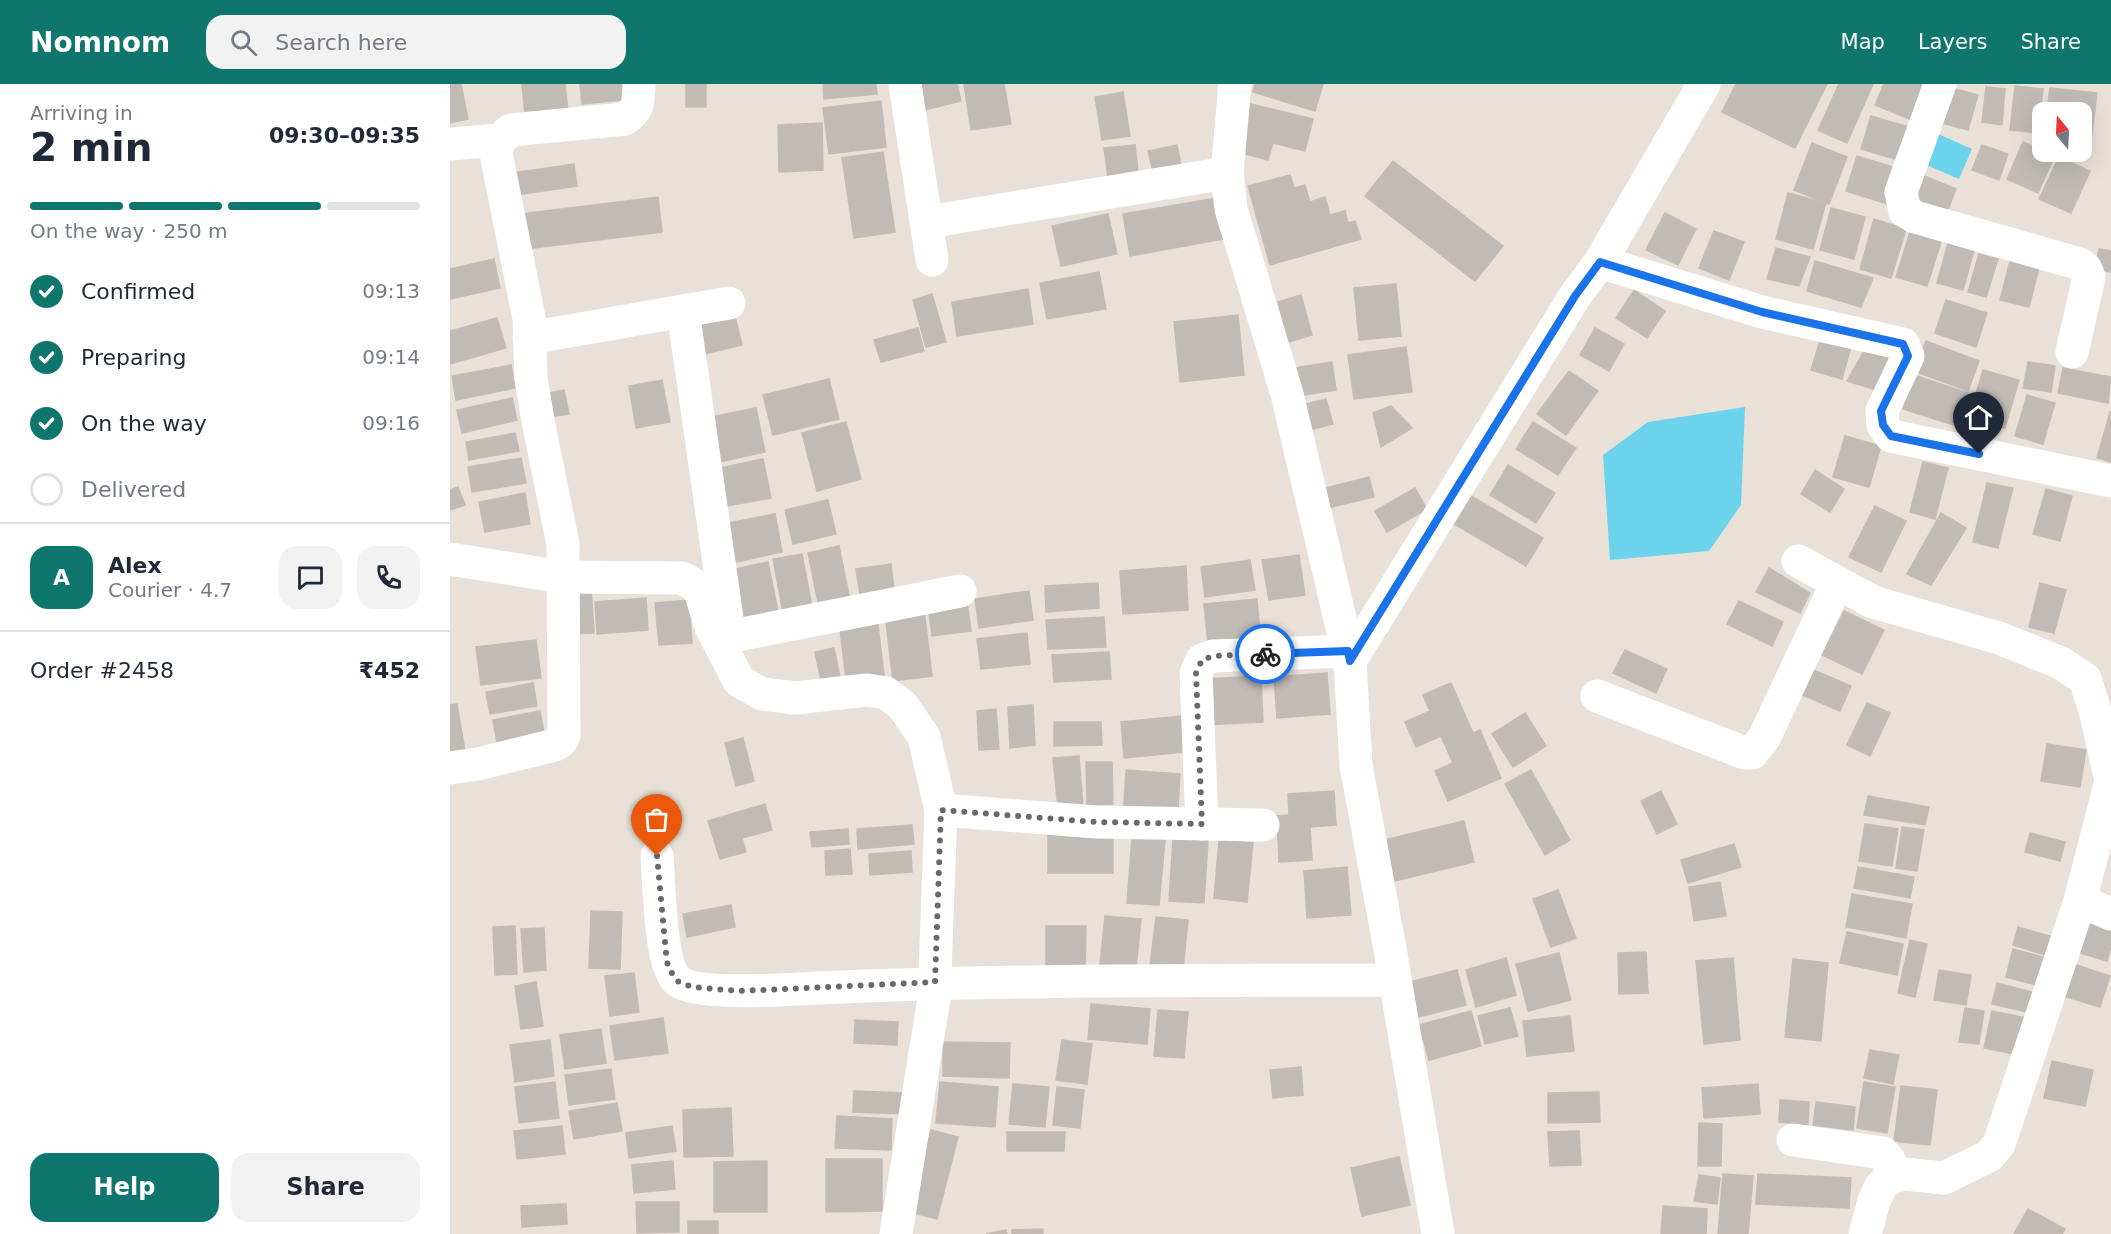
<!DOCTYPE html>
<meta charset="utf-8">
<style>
body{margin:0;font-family:"DejaVu Sans",sans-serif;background:#f2f2f3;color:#1f2937;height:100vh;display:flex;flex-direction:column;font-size:22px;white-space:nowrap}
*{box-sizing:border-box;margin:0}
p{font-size:20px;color:#747a83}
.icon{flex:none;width:33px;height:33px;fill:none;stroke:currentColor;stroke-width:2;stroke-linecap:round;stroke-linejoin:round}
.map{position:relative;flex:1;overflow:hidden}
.panel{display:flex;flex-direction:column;background:#fff;width:450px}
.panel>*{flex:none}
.needle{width:39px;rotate:342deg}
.controls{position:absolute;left:1582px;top:18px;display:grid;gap:12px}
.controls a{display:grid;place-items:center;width:60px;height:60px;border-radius:12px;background:#fff;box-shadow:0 6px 24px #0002;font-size:30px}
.pin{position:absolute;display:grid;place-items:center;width:51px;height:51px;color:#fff;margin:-62px -26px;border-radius:50% 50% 50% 0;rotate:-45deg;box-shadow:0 0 6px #0007}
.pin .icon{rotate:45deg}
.courier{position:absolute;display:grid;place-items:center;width:60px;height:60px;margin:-30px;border:4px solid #1a73e8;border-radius:50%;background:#fff;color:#222;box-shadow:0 2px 8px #0007}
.headline em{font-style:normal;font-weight:800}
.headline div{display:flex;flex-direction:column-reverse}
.headline{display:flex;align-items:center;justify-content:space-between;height:102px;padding:0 30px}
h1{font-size:39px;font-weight:800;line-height:45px}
.bar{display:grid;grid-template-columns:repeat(4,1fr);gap:9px 6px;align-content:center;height:72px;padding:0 30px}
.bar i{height:8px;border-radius:4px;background:#e0e1e3}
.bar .current{background:#0f766e}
.bar p{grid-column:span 4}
.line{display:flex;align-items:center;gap:15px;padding:0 30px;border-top:2px solid #e0e1e3}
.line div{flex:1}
.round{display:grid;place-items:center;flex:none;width:63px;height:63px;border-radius:18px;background:#f2f2f3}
ol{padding:0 30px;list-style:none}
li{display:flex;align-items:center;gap:18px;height:66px}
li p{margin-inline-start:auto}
li .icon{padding:6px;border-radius:50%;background:#0f766e;color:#fff;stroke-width:4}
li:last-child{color:#747a83}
li i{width:33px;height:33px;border:3px solid #e0e1e3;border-radius:50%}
.button{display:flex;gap:12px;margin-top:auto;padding:12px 30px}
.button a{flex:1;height:69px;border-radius:18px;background:#0f766e;color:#fff;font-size:24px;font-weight:800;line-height:69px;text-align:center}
.button a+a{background:#f2f2f3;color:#1f2937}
header{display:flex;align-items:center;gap:36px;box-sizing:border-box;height:84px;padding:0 30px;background:#0f766e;color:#fff}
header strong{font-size:28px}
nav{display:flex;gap:33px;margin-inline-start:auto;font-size:21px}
.search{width:420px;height:54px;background:#f2f2f3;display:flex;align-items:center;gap:15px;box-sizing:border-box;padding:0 21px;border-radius:18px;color:#747a83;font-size:22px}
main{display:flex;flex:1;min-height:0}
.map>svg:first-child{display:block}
.water{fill:#6bd3eb}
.building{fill:#c1bbb5;stroke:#c4bcb2;stroke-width:1.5}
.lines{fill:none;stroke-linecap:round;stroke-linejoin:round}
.minor{stroke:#fff;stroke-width:33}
.done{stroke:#6b6865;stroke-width:6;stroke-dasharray:0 10.8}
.route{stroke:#1a73e8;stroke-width:8}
</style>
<header>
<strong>Nomnom</strong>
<div class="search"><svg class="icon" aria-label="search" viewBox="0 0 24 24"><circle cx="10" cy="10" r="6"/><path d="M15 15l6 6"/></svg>Search here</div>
<nav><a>Map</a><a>Layers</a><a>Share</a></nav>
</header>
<main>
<section class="panel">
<div class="headline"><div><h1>2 min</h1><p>Arriving in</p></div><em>09:30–09:35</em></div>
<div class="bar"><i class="current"></i><i class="current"></i><i class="current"></i><i></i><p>On the way · 250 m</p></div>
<ol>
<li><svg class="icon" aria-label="check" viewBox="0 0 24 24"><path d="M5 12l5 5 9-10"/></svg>Confirmed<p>09:13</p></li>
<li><svg class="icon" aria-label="check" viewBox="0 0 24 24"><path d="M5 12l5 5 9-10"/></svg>Preparing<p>09:14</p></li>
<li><svg class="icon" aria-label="check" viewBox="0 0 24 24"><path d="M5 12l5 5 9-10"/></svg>On the way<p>09:16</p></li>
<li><i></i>Delivered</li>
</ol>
<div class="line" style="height:108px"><b class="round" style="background:#0f766e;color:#fff">A</b><div><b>Alex</b><p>Courier · 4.7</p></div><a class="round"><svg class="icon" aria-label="chat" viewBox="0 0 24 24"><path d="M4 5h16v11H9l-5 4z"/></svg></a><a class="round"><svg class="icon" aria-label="phone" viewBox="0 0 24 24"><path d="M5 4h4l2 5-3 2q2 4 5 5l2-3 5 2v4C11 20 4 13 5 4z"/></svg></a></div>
<div class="line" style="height:78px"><div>Order #2458</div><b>₹452</b></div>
<div class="button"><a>Help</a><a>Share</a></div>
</section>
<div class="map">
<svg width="1661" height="1150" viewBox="0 0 1661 1150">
<rect width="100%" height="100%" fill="#e9e1d8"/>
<g class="water">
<polygon points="1486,49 1522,65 1509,95 1472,79"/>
<polygon points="1295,323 1291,421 1259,467 1160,476 1153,371 1198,338"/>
</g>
<g class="building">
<polygon points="0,0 11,0 18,35 0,39"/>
<polygon points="72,0 115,0 118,27 75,31"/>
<polygon points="130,0 179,0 181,15 132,20"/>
<rect x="236" y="0" width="20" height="23"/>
<polygon points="373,0 426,0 427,10 374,15"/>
<polygon points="460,0 507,0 511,17 466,28"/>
<polygon points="514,0 554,0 561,40 521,46"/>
<polygon points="805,0 873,0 865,27 803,8"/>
<polygon points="1286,0 1377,0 1345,64 1272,28"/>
<polygon points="1389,0 1423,0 1397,59 1368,46"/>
<polygon points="1434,0 1469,0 1476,3 1462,36 1425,21"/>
<polygon points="1565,2 1593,5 1588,49 1560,46"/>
<polygon points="1498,3 1528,11 1518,46 1488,38"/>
<polygon points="1536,3 1555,5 1552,41 1532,38"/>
<polygon points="1600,4 1647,9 1641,57 1632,56 1632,28 1597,28"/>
<polygon points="673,8 680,52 652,56 645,13"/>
<polygon points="431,17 436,63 379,70 373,24"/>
<polygon points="797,19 863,35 855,67 823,59 818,76 784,67"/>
<polygon points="1421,32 1462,44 1452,77 1411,65"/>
<polygon points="372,39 373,86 329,88 328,41"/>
<polygon points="1573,58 1605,71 1588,109 1557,95"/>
<polygon points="1362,59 1397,73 1379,120 1344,106"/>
<polygon points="685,61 689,97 659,101 654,64"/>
<polygon points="727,61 733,91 705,97 698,67"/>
<polygon points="1532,61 1558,70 1549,96 1522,86"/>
<polygon points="433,68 445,148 404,154 392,74"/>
<polygon points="1407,72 1452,86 1441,121 1396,107"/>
<polygon points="1609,73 1640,87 1621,129 1589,115"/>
<polygon points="943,77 1053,162 1025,197 915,112"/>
<polygon points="124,80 127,102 66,111 63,89"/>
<polygon points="840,91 844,104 855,101 860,118 875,113 880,131 895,127 898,139 905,137 911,155 820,181 798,102"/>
<polygon points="1472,91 1506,105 1495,133 1460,120"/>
<polygon points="1338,109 1376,119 1363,165 1326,155"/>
<polygon points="208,113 212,148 68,166 63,131"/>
<polygon points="766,114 774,155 680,172 673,130"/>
<polygon points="1381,124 1415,133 1404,175 1370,166"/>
<polygon points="1215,129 1246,145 1228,181 1196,166"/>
<polygon points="658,130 667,170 611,182 602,142"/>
<polygon points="1424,135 1456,145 1441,194 1410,185"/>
<polygon points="1264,147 1294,158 1279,196 1249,184"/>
<polygon points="1460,148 1491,158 1477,202 1446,193"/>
<polygon points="1498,159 1524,166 1513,206 1487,199"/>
<polygon points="1326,164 1360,173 1349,202 1317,195"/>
<polygon points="1649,165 1661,167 1661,188 1645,185"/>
<polygon points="1529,170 1548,175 1536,213 1518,208"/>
<polygon points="44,175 50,204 0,215 0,185"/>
<polygon points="1365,177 1423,194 1411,223 1357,207"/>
<polygon points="1560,177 1589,184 1579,223 1550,216"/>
<polygon points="649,188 656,225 597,235 590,199"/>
<polygon points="946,200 951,252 909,256 904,204"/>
<polygon points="578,205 583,240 507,252 502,218"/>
<polygon points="1184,206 1215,227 1197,254 1166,234"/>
<polygon points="482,210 496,258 476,263 463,216"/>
<polygon points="851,211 862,251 839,258 828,218"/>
<polygon points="1496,216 1537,229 1526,263 1485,249"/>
<polygon points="788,231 794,291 730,298 724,238"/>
<polygon points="285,232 292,261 254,270 247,242"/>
<polygon points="47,234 56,264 0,280 0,247"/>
<polygon points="468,244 474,267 431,278 424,256"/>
<polygon points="1145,244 1174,260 1159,287 1130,271"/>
<polygon points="1372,250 1402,259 1392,295 1361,286"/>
<polygon points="1476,257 1529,277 1518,307 1464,287"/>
<polygon points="956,263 962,308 904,315 898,271"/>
<polygon points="1415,265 1440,270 1430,307 1397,297"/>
<polygon points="882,278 886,306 848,312 843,284"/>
<polygon points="1578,278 1605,282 1601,308 1573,304"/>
<polygon points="61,281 65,304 6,316 2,292"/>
<polygon points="1613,284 1661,293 1658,319 1608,309"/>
<polygon points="1533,286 1569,296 1555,344 1519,334"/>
<polygon points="1119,287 1148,307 1116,351 1087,330"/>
<polygon points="1464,291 1518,309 1507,342 1453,325"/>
<polygon points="379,295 389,335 323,351 313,311"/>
<polygon points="212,296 220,338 186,344 179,302"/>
<polygon points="114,306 119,330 91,334 87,311"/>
<polygon points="1577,311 1605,319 1593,360 1565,352"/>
<polygon points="62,314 67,336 12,349 7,326"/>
<polygon points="876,315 883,340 859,346 852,321"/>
<polygon points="941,322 962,344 931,363 923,329"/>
<polygon points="306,324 315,368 269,378 261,333"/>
<polygon points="1660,328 1661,328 1661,378 1647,374"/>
<polygon points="396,338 411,395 367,407 352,349"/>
<polygon points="1083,338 1126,364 1108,391 1066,365"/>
<polygon points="65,349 69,367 19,376 16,358"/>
<polygon points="1395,352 1431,362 1419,403 1383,393"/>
<polygon points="71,374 76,399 22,408 18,383"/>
<polygon points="313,375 321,414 277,422 270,384"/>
<polygon points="1473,378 1498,384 1485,435 1460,428"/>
<polygon points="1058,381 1105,409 1086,439 1040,411"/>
<polygon points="1365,386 1394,405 1380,428 1351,410"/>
<polygon points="919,393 924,413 873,425 868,406"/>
<polygon points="1537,399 1563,404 1548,464 1523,458"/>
<polygon points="8,403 15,421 0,426 0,406"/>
<polygon points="965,404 977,425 937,448 925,427"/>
<polygon points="1596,405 1622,412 1610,457 1583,450"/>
<polygon points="75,409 80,440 35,448 29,418"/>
<polygon points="1021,412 1093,454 1076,482 1004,440"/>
<polygon points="378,416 386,450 343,460 335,426"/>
<polygon points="1425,422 1456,437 1431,488 1399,473"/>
<polygon points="1491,429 1516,444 1481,501 1457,490"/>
<polygon points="325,430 332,468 286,478 278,439"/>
<polygon points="389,462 400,516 369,523 358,469"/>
<polygon points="352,470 362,523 333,528 323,475"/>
<polygon points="849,471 855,511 819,516 812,476"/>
<polygon points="800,476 805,506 755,513 751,483"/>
<polygon points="318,478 328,528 291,535 281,486"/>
<polygon points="441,480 444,506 410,511 406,485"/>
<polygon points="736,482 738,526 673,530 670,487"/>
<polygon points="1319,484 1360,509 1350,529 1306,508"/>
<polygon points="648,499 649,524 596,528 595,502"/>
<polygon points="1590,499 1616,506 1604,549 1579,543"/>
<polygon points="141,504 144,549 119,550 117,508"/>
<polygon points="579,507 583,536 529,544 525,515"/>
<polygon points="196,514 198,546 147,550 145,518"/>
<polygon points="807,515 811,560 758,560 754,520"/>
<polygon points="239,516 242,559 209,561 205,519"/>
<polygon points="517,517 521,547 482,552 478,522"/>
<polygon points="1289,517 1333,538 1322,562 1277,540"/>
<polygon points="474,525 482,592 443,597 435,530"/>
<polygon points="1394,527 1434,546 1412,590 1372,571"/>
<polygon points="427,533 434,591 396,596 389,537"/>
<polygon points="654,533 656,563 598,565 596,536"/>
<polygon points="577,549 580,580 531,585 527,555"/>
<polygon points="86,556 91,594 31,601 26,563"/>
<polygon points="384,564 391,598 372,602 365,568"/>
<polygon points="1175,566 1217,585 1206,609 1163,589"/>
<polygon points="659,568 661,595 604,598 602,571"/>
<polygon points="1359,584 1401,602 1390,627 1348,609"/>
<polygon points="877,589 880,630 827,634 824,593"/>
<polygon points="811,592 813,638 754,641 752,595"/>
<polygon points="83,599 87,622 40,630 36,608"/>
<polygon points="1001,599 1023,649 1030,646 1051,694 998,717 985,687 1003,679 991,652 966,663 955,638 980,627 973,611"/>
<polygon points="1417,619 1440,629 1420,672 1397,661"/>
<polygon points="7,620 16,673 0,676 0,621"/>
<polygon points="583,621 585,661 560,664 558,623"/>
<polygon points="546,625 549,665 529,666 527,627"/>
<polygon points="90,627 96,660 49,670 43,636"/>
<polygon points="1075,629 1096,662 1063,683 1042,650"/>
<polygon points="731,632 734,668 674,674 671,638"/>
<polygon points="604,638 651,638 652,661 604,662"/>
<polygon points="293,654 304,697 286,702 275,659"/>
<polygon points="1597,660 1636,666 1630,703 1591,697"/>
<polygon points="629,672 633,723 608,725 603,674"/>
<polygon points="636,678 662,678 663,720 637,721"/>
<polygon points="676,686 730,690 728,725 674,721"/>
<polygon points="1081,686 1120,756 1095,771 1055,700"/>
<polygon points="884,707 886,741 860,743 862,776 829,778 827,732 839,731 838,710"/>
<polygon points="1211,707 1227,740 1207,750 1191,717"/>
<polygon points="1418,712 1479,723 1475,741 1414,731"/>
<polygon points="315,720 322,746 292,754 296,768 270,775 258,737"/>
<polygon points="1014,737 1024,778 940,798 930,757"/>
<polygon points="1415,740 1448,745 1442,782 1409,777"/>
<polygon points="462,741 464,760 408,765 407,745"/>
<polygon points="1452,743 1474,746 1467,787 1446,784"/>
<polygon points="398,745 399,760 362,763 360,748"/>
<polygon points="1580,749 1615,758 1610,777 1575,768"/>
<rect x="598" y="751" width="65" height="38"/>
<polygon points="682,754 715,756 709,821 677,819"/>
<polygon points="723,755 758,757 754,819 719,817"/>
<polygon points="769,756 803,759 797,818 764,814"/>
<polygon points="1284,760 1291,783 1238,799 1231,776"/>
<polygon points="400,765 402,790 376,791 375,767"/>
<polygon points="461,767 462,788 420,791 419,770"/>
<polygon points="897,783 901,831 857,834 854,787"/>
<polygon points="1408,783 1464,793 1460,814 1404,804"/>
<polygon points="1270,798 1276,832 1244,837 1239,803"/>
<polygon points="1108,806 1126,854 1101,863 1083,815"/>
<polygon points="1402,810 1462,820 1456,854 1396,843"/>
<polygon points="281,821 285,843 237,853 233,830"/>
<polygon points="141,827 172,828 170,885 139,884"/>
<polygon points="655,832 691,835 685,894 649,890"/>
<polygon points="706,833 738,836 733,885 700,881"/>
<polygon points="1633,836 1661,844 1661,863 1657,877 1624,867"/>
<polygon points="65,842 67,890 45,891 43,843"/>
<polygon points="596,842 636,842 635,891 596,892"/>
<polygon points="1568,843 1607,854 1602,873 1563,861"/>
<polygon points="94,844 96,886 74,888 71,845"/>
<polygon points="1397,848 1453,860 1447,891 1390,879"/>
<polygon points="1460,856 1477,860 1465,913 1448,909"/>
<polygon points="1563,865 1597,874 1590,902 1556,893"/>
<polygon points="1196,868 1198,909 1169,910 1168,869"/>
<polygon points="1109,869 1121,916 1078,927 1066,880"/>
<polygon points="1056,874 1066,911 1026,923 1016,886"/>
<polygon points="1283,874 1290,956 1254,960 1246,877"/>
<polygon points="1343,875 1378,879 1371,957 1335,953"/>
<polygon points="1620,879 1660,892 1650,923 1610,911"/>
<polygon points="1007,886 1016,921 968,933 960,898"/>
<polygon points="1489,886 1521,891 1516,921 1484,916"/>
<polygon points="184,889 189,928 160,932 155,892"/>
<polygon points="86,898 93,942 71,945 65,902"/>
<polygon points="1547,899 1582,908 1577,928 1542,920"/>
<polygon points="641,920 700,925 697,960 638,955"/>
<polygon points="1060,924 1068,952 1035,960 1028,932"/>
<polygon points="1515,924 1534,927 1529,960 1509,958"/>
<polygon points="708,926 738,928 734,974 704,972"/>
<polygon points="1021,927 1031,962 979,976 969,941"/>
<polygon points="1542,927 1577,934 1569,971 1534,964"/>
<polygon points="1120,932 1124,967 1077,972 1073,937"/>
<polygon points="213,934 218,969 165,976 160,942"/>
<polygon points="405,936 448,938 447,961 404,959"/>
<polygon points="151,945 156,979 115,985 110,951"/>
<polygon points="100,956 104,992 65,998 60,961"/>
<polygon points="612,956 642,960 637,1000 606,996"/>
<polygon points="493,958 560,959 559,994 493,992"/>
<polygon points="1420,966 1449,971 1443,1000 1414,994"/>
<polygon points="1602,977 1643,986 1635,1022 1594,1014"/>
<polygon points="851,983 853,1011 823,1014 820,986"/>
<polygon points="161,985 165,1015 119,1021 115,991"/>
<polygon points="105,998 109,1034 69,1039 65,1003"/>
<polygon points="490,998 548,1003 545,1043 486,1039"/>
<polygon points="1414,998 1445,1003 1437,1049 1407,1044"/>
<polygon points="563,1000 599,1003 595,1043 559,1040"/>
<polygon points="1308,1000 1310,1030 1254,1034 1252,1004"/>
<polygon points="1451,1002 1487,1006 1480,1061 1444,1057"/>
<polygon points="607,1003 634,1006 630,1044 603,1041"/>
<polygon points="404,1007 456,1009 455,1030 403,1028"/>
<polygon points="1149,1008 1150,1038 1098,1039 1098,1009"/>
<polygon points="1330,1016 1359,1018 1358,1041 1329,1038"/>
<polygon points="1366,1018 1405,1023 1403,1046 1363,1041"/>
<polygon points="167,1019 172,1047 124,1055 119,1027"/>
<polygon points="281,1024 283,1072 234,1073 233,1026"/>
<polygon points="387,1032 442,1035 441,1066 385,1064"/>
<polygon points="1249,1039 1272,1040 1271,1082 1248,1082"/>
<polygon points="112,1042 115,1070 67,1075 64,1047"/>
<polygon points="222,1042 226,1067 179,1074 176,1049"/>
<polygon points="481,1046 508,1053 487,1135 460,1128"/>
<polygon points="1129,1047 1131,1081 1100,1082 1098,1048"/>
<polygon points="557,1048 615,1048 614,1067 557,1067"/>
<polygon points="949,1073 960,1121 912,1132 901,1084"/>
<polygon points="376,1075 432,1075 432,1127 376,1128"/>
<polygon points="223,1077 225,1105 184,1109 182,1081"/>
<polygon points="317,1077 317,1128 264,1128 264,1078"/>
<polygon points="1273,1090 1303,1092 1298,1150 1268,1150"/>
<polygon points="1308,1090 1401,1094 1399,1124 1306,1120"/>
<polygon points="1249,1091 1270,1094 1267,1120 1244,1117"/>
<polygon points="186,1118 229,1118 229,1148 187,1149"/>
<polygon points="116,1120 117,1140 72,1143 71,1122"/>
<polygon points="1213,1122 1257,1125 1256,1150 1211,1150"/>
<polygon points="1578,1125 1615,1145 1612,1150 1564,1150"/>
<rect x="238" y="1137" width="30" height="13"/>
<polygon points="593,1145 593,1150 562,1150 562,1146"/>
<polygon points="556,1146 557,1150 536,1150"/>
</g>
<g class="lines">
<g class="minor">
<polyline points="455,0 482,176"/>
<polyline points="785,0 777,89 781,125 837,310 900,577 906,681 940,865 988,1150"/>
<polyline points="1490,0 1451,108 1455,127 1465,133 1630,180 1636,185 1639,193 1622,268"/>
<polyline points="0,60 49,56"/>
<polyline points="477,138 777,89"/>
<polyline points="1150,178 1312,228 1453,260 1458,272 1432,327 1433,341 1441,352 1661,397"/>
<polyline points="233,227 279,548"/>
<polyline points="79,254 279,219"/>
<polyline points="0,475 112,493 232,494 243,500 250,507 261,543 289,597 312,610 345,614 417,606 436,609 453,622 474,653 491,726 646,738 813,741"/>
<polyline points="1348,477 1423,518 1549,554 1611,579 1635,595 1646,630 1661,697 1630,817 1549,1060 1539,1072 1494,1094 1454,1090 1440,1094 1431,1102 1424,1117 1415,1150"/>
<polyline points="267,555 510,507"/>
<polyline points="900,577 1125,212 1150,178 1254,0"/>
<polyline points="1147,612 1295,669 1302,669 1314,654 1387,499"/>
<path d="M0 684 28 680 105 661 111 657 114 652 113 460 89 342 81 295 79 234 46 69 49 56 61 46 175 35C190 24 188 17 189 0"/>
<polyline points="752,740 746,589 752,576 763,572 898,567"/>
<path d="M207 772C209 798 210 881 227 896 245 913 343 905 370 904 561 895 753 897 945 896"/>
<polyline points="1630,817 1661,830"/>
<polyline points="1343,1056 1433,1069 1439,1076 1440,1094"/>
<polyline points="446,1150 484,914 491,726"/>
</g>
</g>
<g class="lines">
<polyline class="done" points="207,772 216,869 218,883 227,897 242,903 289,907 485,898 491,726 646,738 752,740 746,589 752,576 763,572 815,570"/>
<polyline class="route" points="815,570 898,567 900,577 1125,212 1150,178 1312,228 1453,260 1458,272 1431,327 1433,341 1441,352 1529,370"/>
</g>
</svg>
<div class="controls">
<a><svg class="needle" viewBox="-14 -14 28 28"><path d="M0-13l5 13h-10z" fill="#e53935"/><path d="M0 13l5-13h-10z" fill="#747a83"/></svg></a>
</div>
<div class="pin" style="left:207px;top:772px;background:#ea580c"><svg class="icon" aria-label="bag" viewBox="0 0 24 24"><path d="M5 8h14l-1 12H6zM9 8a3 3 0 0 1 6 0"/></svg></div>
<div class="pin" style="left:1529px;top:370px;background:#1f2937"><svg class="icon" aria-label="home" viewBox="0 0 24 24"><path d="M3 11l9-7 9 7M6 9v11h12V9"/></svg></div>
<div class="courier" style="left:815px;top:570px"><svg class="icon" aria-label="bike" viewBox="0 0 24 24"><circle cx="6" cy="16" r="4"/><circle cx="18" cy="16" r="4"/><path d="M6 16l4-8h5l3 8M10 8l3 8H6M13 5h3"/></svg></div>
</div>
</main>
